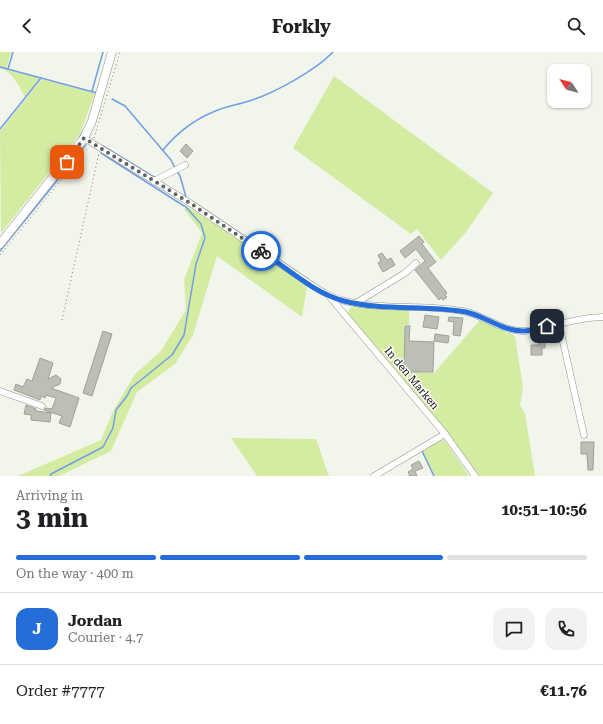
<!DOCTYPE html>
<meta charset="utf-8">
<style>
body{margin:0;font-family:"Roboto Serif",serif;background:#f2f2f2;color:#202124;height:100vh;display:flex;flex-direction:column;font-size:15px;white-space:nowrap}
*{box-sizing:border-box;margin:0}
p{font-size:13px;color:#757577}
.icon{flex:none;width:22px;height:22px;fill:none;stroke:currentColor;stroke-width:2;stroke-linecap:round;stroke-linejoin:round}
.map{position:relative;height:424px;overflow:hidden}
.sheet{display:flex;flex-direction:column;background:#fff;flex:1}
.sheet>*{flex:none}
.needle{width:26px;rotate:306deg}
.controls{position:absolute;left:547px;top:12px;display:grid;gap:8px}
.controls a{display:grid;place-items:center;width:44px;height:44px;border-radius:8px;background:#fff;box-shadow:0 1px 3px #0004;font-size:20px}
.pin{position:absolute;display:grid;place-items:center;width:34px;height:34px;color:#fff;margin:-17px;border-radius:8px;box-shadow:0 2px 6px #0006}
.courier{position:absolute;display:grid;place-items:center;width:40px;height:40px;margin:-20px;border:3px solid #256dd9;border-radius:50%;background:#fff;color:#222;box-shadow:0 1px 5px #0007}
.summary em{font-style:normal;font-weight:700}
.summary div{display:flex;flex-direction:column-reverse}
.summary{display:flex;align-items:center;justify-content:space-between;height:68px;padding:0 16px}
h1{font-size:26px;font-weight:700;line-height:30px}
.bar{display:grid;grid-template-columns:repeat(4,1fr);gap:6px 4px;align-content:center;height:48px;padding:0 16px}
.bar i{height:5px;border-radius:3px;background:#e0e0e0}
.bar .selected{background:#256dd9}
.bar p{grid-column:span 4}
.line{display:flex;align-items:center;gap:10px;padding:0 16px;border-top:1px solid #e0e0e0}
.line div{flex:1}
.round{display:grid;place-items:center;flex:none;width:42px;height:42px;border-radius:12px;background:#f2f2f2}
header{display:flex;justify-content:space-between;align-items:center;height:52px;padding:0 16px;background:#fff;font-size:18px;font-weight:700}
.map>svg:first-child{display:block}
.green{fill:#d4eca2}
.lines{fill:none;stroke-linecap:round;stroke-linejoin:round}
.stream{stroke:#719ee5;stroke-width:1.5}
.building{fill:#bcbfb6;stroke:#9ea198}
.minor-casing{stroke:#91948b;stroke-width:7}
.major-casing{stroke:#91948b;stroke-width:9}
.path{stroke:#7b7e78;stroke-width:1;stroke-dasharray:1 3;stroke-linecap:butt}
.minor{stroke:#fff;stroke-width:6}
.major{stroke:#fff;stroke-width:8}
.done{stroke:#62645f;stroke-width:4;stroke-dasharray:0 7.2}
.route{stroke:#256dd9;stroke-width:5}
.labels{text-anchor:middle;stroke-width:3;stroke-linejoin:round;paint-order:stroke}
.street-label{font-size:11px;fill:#151613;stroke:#fff}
</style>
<header><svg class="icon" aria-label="back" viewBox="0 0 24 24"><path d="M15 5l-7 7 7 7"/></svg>Forkly<svg class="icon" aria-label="search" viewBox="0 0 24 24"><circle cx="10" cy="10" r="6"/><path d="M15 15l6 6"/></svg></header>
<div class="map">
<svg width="603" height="424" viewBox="0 0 603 424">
<rect width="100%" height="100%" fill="#f1f5eb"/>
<g class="green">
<path d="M0 0H11L7 14 8 17 41 26 25 45C18 33 14 21 0 16Z"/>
<polygon points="334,24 493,141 466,180 441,208 417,177 411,182 293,96"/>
<polygon points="42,27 95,41 80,82 1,181 0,79"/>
<polygon points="188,155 256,198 307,234 302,265 217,204 193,283 175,312 137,340 111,399 59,424 18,424 101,388 113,359 135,322 161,299 186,258 184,228 202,181 184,157"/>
<path d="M351 255 409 258V273H404V320L434 321 480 268 515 284 523 335 520 353 525 362 535 424H477C437 367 394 313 347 262Z"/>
<polygon points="231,386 316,387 329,424 257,424"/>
<polygon points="442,388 445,389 469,424 435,424 422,399"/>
</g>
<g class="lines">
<g class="stream">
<polyline points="0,15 97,41"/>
<polyline points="8,17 13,0"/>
<polyline points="92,39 103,0"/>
<polyline points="112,47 125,54 171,108 175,116"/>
<polyline points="0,77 41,26"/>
<polyline points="79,86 83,79"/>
<polyline points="103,94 154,125 156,125"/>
<path d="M163 98C176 82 194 68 213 60 225 54 237 53 249 49 273 42 316 18 333 0"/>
<polyline points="101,101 184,154"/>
<polyline points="177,119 180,124 186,145"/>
<polyline points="195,151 308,227"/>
<polyline points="0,199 86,93"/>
<polyline points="422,399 434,424"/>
<polyline points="50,424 51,422 103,395 113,376 116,358 127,344 131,336 172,303 184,283 196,212 205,186 201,172 185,154"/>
</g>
</g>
<g class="building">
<polygon points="186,92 193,99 187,106 180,99"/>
<polygon points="419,184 424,190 422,192 436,210 428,216 447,241 445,243 447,245 443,248 441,246 439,248 415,218 425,209 416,197 405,206 400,199"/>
<polygon points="382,201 387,208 391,206 395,213 383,220 378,211 381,209 378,203"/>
<polygon points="425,263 439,265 437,277 423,275"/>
<polygon points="449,265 463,266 460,284 453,283 454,270 448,269"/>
<polygon points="405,274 410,274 409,289 434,290 433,320 404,320"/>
<polygon points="103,279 112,282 92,344 83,341"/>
<polygon points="435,282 449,284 448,291 434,289"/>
<polygon points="539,289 545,289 545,296 542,296 542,303 531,303 531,293 539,293"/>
<polygon points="40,306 53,311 48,327 56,323 61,327 60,332 51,336 79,346 70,375 59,371 62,364 44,358 46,356 52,357 56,346 46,343 45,346 41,344 40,348 14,338 16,332 23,335 27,327 32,329"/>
<polygon points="26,353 36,357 36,359 51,361 50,370 31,368 31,363 24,362"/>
<polygon points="581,390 594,390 593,418 588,418 587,402 581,402"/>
<polygon points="419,409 423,416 415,419 417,424 410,424 408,420 413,417 411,413"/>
</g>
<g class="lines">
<g class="minor-casing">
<g id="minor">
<path d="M84 86 190 151 310 232C321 239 332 246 345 249 385 259 427 251 467 260 486 265 504 280 525 279 551 276 577 265 603 265"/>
<polyline points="154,129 185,113"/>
<polyline points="329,244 445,382 475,424"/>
<polyline points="356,251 405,221 416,211"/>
<polyline points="559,272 584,383"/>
<polyline points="0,339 42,354"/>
<polyline points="374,424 445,382"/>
</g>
</g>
<g class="major-casing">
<polyline id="major" points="0,192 84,86 92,69 112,0"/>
</g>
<g class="path">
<polyline points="94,86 120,0"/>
<polyline points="0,203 88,95"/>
<polyline points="62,268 99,101"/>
</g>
<use href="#minor" class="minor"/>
<use href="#major" class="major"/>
</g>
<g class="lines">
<polyline class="done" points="67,110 84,86 190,151 261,199"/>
<path class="route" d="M261 199C287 216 314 241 344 249 383 259 426 253 466 260 485 264 502 279 523 279 531 279 540 276 547 274"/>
</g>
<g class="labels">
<g class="street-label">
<text transform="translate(412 326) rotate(50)" y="4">In den Marken</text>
</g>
</g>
</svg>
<div class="controls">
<a><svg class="needle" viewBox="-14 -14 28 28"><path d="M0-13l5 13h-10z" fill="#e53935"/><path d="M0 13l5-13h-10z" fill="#757577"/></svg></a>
</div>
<div class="pin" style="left:67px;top:110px;background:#ea580c"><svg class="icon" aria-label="bag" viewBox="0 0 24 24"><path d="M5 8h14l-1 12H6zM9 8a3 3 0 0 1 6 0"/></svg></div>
<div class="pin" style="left:547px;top:274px;background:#1f2937"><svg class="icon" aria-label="home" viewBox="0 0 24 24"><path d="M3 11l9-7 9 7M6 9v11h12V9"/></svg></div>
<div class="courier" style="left:261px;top:199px"><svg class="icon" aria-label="bike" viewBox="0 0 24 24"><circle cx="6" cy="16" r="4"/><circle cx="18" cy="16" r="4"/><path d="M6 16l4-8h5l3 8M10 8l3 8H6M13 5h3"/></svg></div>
</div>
<section class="sheet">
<div class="summary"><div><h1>3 min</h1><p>Arriving in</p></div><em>10:51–10:56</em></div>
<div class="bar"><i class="selected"></i><i class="selected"></i><i class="selected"></i><i></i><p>On the way · 400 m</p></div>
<div class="line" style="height:72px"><b class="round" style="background:#256dd9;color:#fff">J</b><div><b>Jordan</b><p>Courier · 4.7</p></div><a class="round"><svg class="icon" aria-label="chat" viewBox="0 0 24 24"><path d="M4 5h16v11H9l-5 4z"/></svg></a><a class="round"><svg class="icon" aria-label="phone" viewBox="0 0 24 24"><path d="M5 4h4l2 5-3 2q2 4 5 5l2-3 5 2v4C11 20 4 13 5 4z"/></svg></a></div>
<div class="line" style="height:52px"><div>Order #7777</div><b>€11.76</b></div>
</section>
